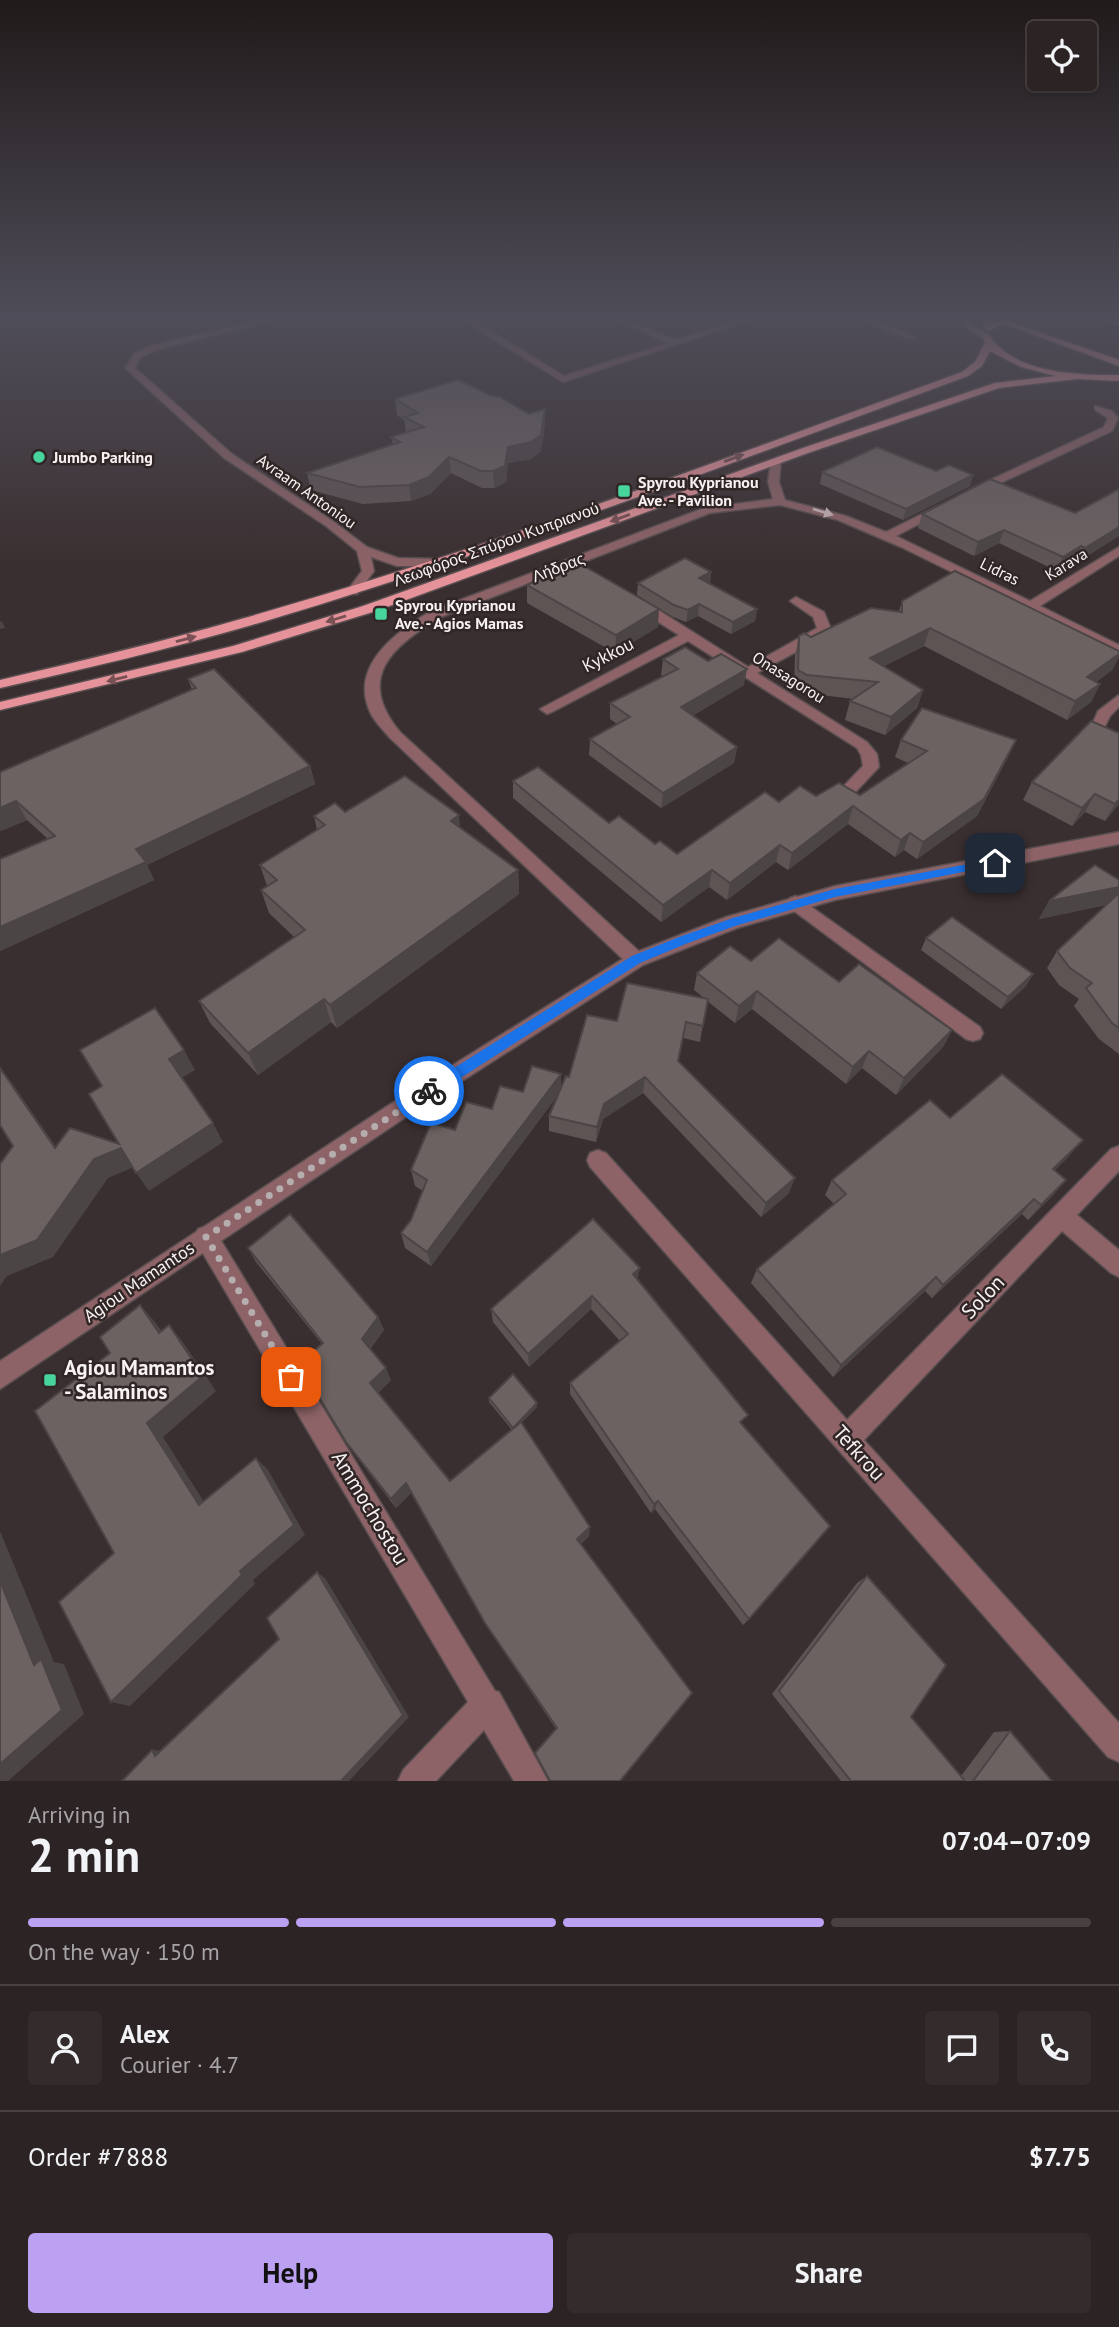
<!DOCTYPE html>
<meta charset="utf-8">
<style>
body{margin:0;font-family:"PT Sans",sans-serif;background:#342b2c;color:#f1f3f6;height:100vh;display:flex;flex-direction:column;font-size:26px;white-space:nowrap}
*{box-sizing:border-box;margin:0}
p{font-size:23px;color:#a6a4a6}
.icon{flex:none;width:38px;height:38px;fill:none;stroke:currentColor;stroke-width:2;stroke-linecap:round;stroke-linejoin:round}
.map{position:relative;height:1781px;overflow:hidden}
.side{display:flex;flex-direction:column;background:#2c2324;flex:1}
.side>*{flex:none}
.buttons{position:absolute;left:1027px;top:21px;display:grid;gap:14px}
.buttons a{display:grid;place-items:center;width:70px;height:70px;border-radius:7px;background:#2c2324;box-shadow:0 2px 5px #0004,0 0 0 2px #484041;font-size:35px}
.pin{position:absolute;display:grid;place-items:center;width:60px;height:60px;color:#fff;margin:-30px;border-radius:14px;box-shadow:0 4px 10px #0006}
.courier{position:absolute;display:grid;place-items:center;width:70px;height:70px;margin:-35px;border:5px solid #1a73e8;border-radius:50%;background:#fff;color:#222;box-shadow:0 2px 9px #0007}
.summary em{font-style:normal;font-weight:800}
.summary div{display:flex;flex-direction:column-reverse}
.summary{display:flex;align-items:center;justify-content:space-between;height:119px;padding:0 28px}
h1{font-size:46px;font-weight:800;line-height:52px}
.bar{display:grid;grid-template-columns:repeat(4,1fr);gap:10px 7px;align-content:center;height:84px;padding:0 28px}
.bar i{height:9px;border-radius:5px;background:#484041}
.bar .selected{background:#bca0f2}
.bar p{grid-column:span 4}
.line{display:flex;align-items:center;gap:18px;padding:0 28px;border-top:2px solid #484041}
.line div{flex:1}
.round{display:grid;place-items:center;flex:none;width:74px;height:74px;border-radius:7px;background:#342b2c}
.cta{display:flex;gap:14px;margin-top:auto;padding:14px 28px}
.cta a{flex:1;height:80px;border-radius:7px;background:#bca0f2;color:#111;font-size:28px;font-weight:800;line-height:80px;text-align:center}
.cta a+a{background:#342b2c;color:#f1f3f6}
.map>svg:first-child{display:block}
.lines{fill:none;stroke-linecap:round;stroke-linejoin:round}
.minor-casing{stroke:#584e4f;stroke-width:3}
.tertiary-casing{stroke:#584e4f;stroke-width:3}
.secondary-casing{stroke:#584e4f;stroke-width:3}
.primary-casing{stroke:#584e4f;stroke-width:3}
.minor{fill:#8d6367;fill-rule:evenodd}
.tertiary{fill:#8d6367;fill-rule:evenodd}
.secondary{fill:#bf7e84;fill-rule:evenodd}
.primary{fill:#e6929a;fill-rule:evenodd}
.primary-bridge-casing{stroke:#584e4f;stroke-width:11;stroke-linecap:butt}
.primary-bridge{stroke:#e6929a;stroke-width:10}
.wall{fill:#5e5454}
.shaded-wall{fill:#4c4545}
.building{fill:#6d6262;stroke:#4c4545;stroke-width:2}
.oneway{fill:#795154}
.oneway2{fill:#cdb9ba}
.route{fill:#1a73e8}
.done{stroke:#b6aeae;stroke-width:7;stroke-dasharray:0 12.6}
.poi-dot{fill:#48d49d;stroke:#302626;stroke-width:2.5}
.labels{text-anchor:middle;stroke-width:5;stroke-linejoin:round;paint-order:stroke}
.far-poi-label{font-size:16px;font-weight:bold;fill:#f8f2f2;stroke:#302626;text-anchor:start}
.far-street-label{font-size:16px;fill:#f8f2f2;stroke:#302626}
.street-label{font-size:18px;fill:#f8f2f2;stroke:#302626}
.near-street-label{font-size:21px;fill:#f8f2f2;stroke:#302626}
.near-poi-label{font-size:21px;font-weight:bold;fill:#f8f2f2;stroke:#302626;text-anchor:start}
</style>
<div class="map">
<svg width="1119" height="1781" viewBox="0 0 1119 1781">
<rect width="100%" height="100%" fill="#3a2f30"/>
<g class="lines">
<g class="minor-casing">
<g id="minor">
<polygon points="264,319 278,319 156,350 141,357 135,368 232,454 334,522 367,547 398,558 439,559 445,563 443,566 397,566 371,557 374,571 357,594 349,594 347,591 362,571 357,551 326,526 224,458 125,368 135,353 150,346"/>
<polygon points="461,319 471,319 564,376 668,343 615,319 626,319 676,340 742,319 754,319 563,382"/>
<polygon points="860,319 871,319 916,337 909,339"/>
<polygon points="1095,406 1112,411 1118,418 1112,431 979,493 971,493 971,489 1104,427 1108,418 1095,410"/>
<path d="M776 458 781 461 779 482 785 500 846 516 886 532 936 507H944V511L896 536 1030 601 1119 547V556L1040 606 1119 645V654L901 547 838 520 780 505 710 513 441 617C392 646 355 678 400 732L643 955 645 960 643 965 636 967 629 965 390 738C382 729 372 719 368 707 352 663 399 630 431 611L704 508 773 499 768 482 771 461Z"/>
<polygon points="796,597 824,612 831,629 822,638 757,673 867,742 877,754 879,767 849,799 837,799 835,795 863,766 861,755 857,748 688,641 552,712 547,714 540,709 679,635 634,607 634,601 644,601 748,667 817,628 813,617 790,601"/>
<polygon points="1119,695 1119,707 1110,716 1103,730 1093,730 1091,727 1098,711"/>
<polygon points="796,896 980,1027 983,1033 980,1039 973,1041 966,1039 790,908 787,903 790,898"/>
<polygon points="1119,1146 1119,1171 1077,1215 1119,1250 1119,1277 1111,1273 1062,1231 864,1440 1119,1723 1119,1762 1108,1757 590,1167 587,1160 590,1153 598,1150 606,1153 847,1420 1111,1149"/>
<polygon points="206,1226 214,1229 495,1691 499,1692 548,1781 514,1781 484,1730 436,1781 398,1781 403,1770 468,1702 198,1245 194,1237 198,1229"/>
</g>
</g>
<g class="tertiary-casing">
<polygon id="tertiary" points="1119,832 1119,844 835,900 737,928 643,965 403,1119 0,1389 0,1361 389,1105 629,955 726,917 835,886"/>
</g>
<g class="secondary-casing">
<polygon id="secondary" points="956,319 965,319 989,336 982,338"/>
</g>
<g class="primary-casing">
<g id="primary">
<polygon points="991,319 1002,319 1119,360 1119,366"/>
<polygon points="1102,319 1119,319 1119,325 1103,321"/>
<path d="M982 334H988C1014 374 1076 375 1119 375V381L1078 379 999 388 808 453 373 612 242 652 0 710V702L233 646 363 606 800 449 995 383 1056 376 1021 367 990 351 982 366 968 376C731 463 495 553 252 625 169 649 84 669 0 688V680C81 661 161 642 241 619 485 550 723 459 962 372L975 362 985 343Z"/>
</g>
</g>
<use href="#minor" class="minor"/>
<use href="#tertiary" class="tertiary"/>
<use href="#secondary" class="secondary"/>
<use href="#primary" class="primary"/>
<g class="primary-bridge-casing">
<polyline id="primary-bridge" points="988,326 1001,319"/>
</g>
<use href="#primary-bridge" class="primary-bridge"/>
</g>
<g class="wall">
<polygon points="0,319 48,319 9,329 0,324"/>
<polygon points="395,399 545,425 541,451 531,459 508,463 506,482 494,488 482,488 451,473 430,494 411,501 363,504 311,490 307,473 393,445 391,437 406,432 404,420 397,415"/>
<polygon points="936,471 973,475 970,486 903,520 820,484 822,472"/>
<polygon points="1119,489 1119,536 1079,561 1075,560 1057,571 999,543 974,556 918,528 922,514 1075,513"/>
<polygon points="711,572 710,584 757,609 755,621 731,634 698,616 686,622 673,617 637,595 638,583"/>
<polygon points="527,585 658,627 615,653 527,603"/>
<polygon points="902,601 1119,651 1119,657 1112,670 1096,682 1100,684 1091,702 1067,720 924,646 884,666 923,690 917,708 885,735 845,720 850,701 854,699 803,693 794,688 795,655 799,636 811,637 899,611"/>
<polygon points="663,659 744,685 692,716 737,747 734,763 661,808 589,755 590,739 617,724 610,719 610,703 663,676 661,675"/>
<polygon points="188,679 310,766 315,784 147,865 154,880 0,951 0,859 48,839 27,820 1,831 0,829 0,772 192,690"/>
<polygon points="1091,721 1119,804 1105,821 1085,812 1072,826 1023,800 1032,782"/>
<polygon points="901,740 1016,740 1008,757 977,816 917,859 904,850 895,857 848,824 788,870 776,862 727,900 709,887 661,922 513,798 513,781 609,823 677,854 779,802 816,796 860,795 908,763 895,757"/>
<polygon points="345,812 460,828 518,870 519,894 337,1028 331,1022 258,1075 210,1023 199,1001 294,937 269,913 261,890 267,886 260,865 317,830 314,816"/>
<polygon points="1119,880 1119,1054 1099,1039 1074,1006 1079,999 1059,985 1047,968 1057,951 1106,905 1039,919 1049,901"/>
<polygon points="926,938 1033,974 1026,986 1001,1009 921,950"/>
<polygon points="751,961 839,982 952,1030 943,1047 896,1095 862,1068 846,1084 752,1009 735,1023 707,1001 700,1042 683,1038 678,1061 789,1193 761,1217 643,1093 603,1119 596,1142 549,1131 549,1116 557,1096 431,1266 405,1248 401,1233 411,1220 423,1191 415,1186 411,1170 455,1130 523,1092 561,1086 617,1021 704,998 694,990 697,973"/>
<polygon points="950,1118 1069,1156 1055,1170 1066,1180 1053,1195 1028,1220 1022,1214 932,1298 925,1291 833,1377 751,1283 757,1269 834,1204 825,1195 832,1180"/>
<polygon points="248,1248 378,1317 384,1330 370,1349 391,1380 378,1393 450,1481 512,1430 489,1402 489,1398 537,1403 537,1407 521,1423 589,1536 581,1544 556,1729 488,1628 411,1493 396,1508 353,1452 299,1364 322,1344 256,1262"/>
<polygon points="638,1280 743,1425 749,1619 743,1625 655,1509 651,1513 570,1394 570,1383 620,1341 591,1309 529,1367 493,1322 491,1309"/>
<polygon points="867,1576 911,1717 961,1776 994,1732 1010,1731 1052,1781 841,1781 772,1694 857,1583"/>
</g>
<g class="shaded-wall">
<polygon points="13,319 48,319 9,329 5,321"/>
<polygon points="545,409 545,425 541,451 531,459 508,463 506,482 494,488 493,471 508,447"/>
<polygon points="449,457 451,473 430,494 411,501 409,485"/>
<polygon points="973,475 970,486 903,520 906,509"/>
<polygon points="1119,527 1119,536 1079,561 1085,548"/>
<polygon points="1004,530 999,543 974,556 978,542"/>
<polygon points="1081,546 1075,560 1057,571 1063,557"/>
<polygon points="711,572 710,584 699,578"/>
<polygon points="699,604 698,616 686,622 688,610"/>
<polygon points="659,609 658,627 615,653 616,635"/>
<polygon points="757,609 755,621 731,634 733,622"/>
<polygon points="2,621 5,628 0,629 0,622"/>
<polygon points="930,628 924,646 865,676 870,658"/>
<polygon points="1119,654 1119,657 1112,670 1078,695 1087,677"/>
<polygon points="747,669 744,685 679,723 681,707"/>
<polygon points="1100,684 1091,702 1067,720 1075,701"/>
<polygon points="923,690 917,708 885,735 891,717"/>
<polygon points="1016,740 1008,757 977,816 917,859 923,842"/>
<polygon points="737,747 734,763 661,808 663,793"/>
<polygon points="310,766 315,784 147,865 154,880 0,951 0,927 136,849"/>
<polygon points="1095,794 1085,812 1072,826 1082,808"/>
<polygon points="1119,799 1119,804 1105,821 1115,804"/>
<polygon points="16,801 27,820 1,831 0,829 0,808"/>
<polygon points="853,806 848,824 788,870 792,853"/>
<polygon points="459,815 461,839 451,821"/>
<polygon points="910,833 904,850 895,857 901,840"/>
<polygon points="780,845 776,862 727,900 730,883"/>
<polygon points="518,870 519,894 337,1028 330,1005"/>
<polygon points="712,870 709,887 661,922 663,905"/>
<polygon points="1119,887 1119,897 1115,903 1039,919 1049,901"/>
<polygon points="1033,974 1026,986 1001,1009 1008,997"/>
<polygon points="757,991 752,1009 735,1023 739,1006"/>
<polygon points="324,999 331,1022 258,1075 248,1053"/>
<polygon points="952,1030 943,1047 896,1095 904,1078"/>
<polygon points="184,1050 195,1070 180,1079 169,1059"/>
<polygon points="869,1051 862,1068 846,1084 853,1067"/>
<polygon points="0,1067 12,1083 70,1167 55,1148"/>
<polygon points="561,1074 561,1091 431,1266 427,1252"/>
<polygon points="645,1077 643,1093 603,1119 596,1142 597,1127 604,1104"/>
<polygon points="213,1123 223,1142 149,1191 136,1173"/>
<polygon points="1083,1140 1069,1156 1040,1184 1053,1169"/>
<polygon points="121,1148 134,1167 108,1178 53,1257 7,1276 0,1286 0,1255 94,1159"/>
<polygon points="795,1178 789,1193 761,1217 766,1203"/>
<polygon points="1066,1180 1053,1195 1028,1220 1041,1205"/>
<polygon points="1034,1199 1022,1214 932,1298 943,1285"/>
<polygon points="640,1268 637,1282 633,1274"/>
<polygon points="936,1277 925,1291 833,1377 841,1365"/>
<polygon points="592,1296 591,1309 529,1367 528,1354"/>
<polygon points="140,1305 155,1322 174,1349 159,1333"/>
<polygon points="378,1317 384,1330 367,1352 362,1339"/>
<polygon points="169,1325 182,1341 216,1391 163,1437 213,1516 199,1505 147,1423"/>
<polygon points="386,1368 391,1380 376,1395 370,1383"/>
<polygon points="537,1403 537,1407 513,1431 513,1428"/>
<polygon points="256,1458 268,1470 305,1535 253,1580 255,1584 130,1706 111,1702 240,1571"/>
<polygon points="406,1483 411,1493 396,1508 391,1499"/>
<polygon points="658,1501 655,1509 651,1513 654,1504"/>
<polygon points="590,1527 589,1536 577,1547 577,1539"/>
<polygon points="0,1531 54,1662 64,1664 84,1714 8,1781 0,1781 0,1764 34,1665 0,1581"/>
<polygon points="317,1572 325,1578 409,1717 349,1781 341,1781"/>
<polygon points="152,1750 167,1751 155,1756"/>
</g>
<g class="building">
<polygon points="458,380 490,395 500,397 529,414 545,409 541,435 531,442 508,447 505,466 493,471 481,471 449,457 429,477 409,485 360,487 307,473 400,442 391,437 424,427 404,417 418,413 395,399"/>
<polygon points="877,447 936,471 949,465 973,475 906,509 822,472"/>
<polygon points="990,479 1075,513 1119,489 1119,527 1085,548 1081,546 1063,557 1004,530 978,542 922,514"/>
<polygon points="685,558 711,572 699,578 757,609 733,622 699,604 688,610 674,605 638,583"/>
<polygon points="582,565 659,609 616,635 527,585 556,570"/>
<polygon points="955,571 1119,651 1119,654 1087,677 1100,684 1075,701 930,628 870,658 923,690 891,717 850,701 878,682 807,675 798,670 799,636 804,633 811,637 871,608 902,612 902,601"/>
<polygon points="685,647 708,661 721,654 747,669 681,707 737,747 663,793 590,739 630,717 610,703 678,669 663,659"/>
<polygon points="214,669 310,766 136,849 146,862 0,927 0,859 55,836 16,801 0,808 0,772 196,688 188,679"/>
<polygon points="922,708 1016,740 984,799 923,842 910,833 901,840 853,806 792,853 780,845 730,883 712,870 663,905 513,781 538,767 609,823 619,816 655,844 660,841 677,854 765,792 779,802 800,786 816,796 839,783 860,795 927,751 901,740"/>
<polygon points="1091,721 1119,733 1119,799 1115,804 1095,794 1082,808 1032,782"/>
<polygon points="405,776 459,815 451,821 518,870 330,1005 324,999 248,1053 199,1001 305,930 261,890 277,880 260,865 325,825 314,816 335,803 345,812"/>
<polygon points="1095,865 1119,880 1119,887 1049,901"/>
<polygon points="1119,893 1119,1028 1112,1023 1086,988 1092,983 1070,968 1057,951"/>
<polygon points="952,917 1033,974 1008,997 926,938"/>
<polygon points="779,938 839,982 859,964 952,1030 904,1078 869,1051 853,1067 757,991 739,1006 697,973 730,946 751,961"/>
<polygon points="627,983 708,999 703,1026 686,1022 678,1061 795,1178 766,1203 645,1077 604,1104 597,1127 549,1116 566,1076 569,1077 587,1015 617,1021"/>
<polygon points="155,1008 184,1050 169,1059 213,1123 136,1173 121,1148 94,1159 37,1240 0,1255 0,1164 13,1146 0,1125 0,1068 55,1148 70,1128 119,1144 89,1094 102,1086 80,1050"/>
<polygon points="532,1066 561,1074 427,1252 401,1233 411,1220 427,1180 411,1170 431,1123 455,1130 466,1102 492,1109 500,1086 523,1092"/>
<polygon points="1002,1074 1083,1140 1053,1169 1066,1180 1041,1205 1034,1199 943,1285 936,1277 841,1365 757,1269 846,1194 832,1180 930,1100 950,1118"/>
<polygon points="290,1214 378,1317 362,1339 386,1368 370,1383 450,1481 521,1422 590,1527 577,1539 692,1693 620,1781 550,1781 535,1753 557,1728 485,1623 406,1483 391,1499 346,1442 299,1364 323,1343 248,1248"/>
<polygon points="593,1219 640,1268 633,1274 748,1415 740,1422 830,1526 749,1619 658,1501 654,1504 570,1383 628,1334 592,1296 528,1354 491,1309"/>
<polygon points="140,1305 159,1333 169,1325 203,1376 147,1423 199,1505 256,1458 294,1525 240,1571 242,1575 111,1702 59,1602 114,1553 35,1411 110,1353 100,1337"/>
<polygon points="513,1374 537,1403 513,1428 489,1398"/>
<polygon points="317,1572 403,1715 341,1781 122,1781 152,1750 155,1756 279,1639 267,1618"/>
<polygon points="867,1576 946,1665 911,1717 965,1781 851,1781 779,1691"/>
<polygon points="0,1581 34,1665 41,1659 62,1710 0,1764"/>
<polygon points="1010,1731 1052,1781 973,1781"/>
</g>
<defs><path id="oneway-solid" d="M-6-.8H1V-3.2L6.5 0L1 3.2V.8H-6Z" transform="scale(1.75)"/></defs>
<g class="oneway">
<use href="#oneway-solid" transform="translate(734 458) rotate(-20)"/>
<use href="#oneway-solid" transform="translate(620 518) rotate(160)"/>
<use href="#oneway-solid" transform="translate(336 619) rotate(163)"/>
<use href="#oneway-solid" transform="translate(186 639) rotate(-15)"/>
<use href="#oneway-solid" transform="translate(117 679) rotate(166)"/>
</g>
<use class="oneway2" href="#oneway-solid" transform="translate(823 512) rotate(17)"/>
<linearGradient id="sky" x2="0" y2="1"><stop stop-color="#201a1a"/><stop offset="0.56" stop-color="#4f4d59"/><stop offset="1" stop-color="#4f4d59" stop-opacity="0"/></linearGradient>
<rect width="1119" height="568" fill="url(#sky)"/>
<polygon class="route" points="995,859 1000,863 999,865 835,897 735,926 688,943 640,963 434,1095 429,1097 422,1091 424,1087 632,956 679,937 733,918 835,889"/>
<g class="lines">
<polyline class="done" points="291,1377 206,1237 429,1091"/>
</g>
<g class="poi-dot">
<circle cx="39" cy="457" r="7"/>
<rect x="617" y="484" width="14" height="14" rx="3.5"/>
<rect x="374" y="607" width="14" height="14" rx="3.5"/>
<rect x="43" y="1373" width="14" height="14" rx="3.5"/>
</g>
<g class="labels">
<g class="far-poi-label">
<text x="53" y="463">Jumbo Parking</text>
<text x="638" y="488">Spyrou Kyprianou<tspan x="638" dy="18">Ave. - Pavilion</tspan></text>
<text x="395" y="611">Spyrou Kyprianou<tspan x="395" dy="18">Ave. - Agios Mamas</tspan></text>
</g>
<g class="far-street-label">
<text transform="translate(307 491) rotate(35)" y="6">Avraam Antoniou</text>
<text transform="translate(496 544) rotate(-20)" y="6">Λεωφόρος Σπύρου Κυπριανού</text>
<text transform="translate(1066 564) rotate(-32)" y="6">Karava</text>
<text transform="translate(558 567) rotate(-21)" y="6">Λήδρας</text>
<text transform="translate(1000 571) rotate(26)" y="6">Lidras</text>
<text transform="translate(789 677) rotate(32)" y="6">Onasagorou</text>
</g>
<g class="street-label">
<text transform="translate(608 655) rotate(-27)" y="6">Kykkou</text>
<text transform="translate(139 1282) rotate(-34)" y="6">Agiou Mamantos</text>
</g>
<g class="near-street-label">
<text transform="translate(983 1297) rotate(-46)" y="7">Solon</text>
<text transform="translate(859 1453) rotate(48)" y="7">Tefkrou</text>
<text transform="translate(370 1508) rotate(59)" y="7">Ammochostou</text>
</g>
<g class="near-poi-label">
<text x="64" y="1375">Agiou Mamantos<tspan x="64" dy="24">- Salaminos</tspan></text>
</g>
</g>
</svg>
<div class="buttons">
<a><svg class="icon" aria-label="locate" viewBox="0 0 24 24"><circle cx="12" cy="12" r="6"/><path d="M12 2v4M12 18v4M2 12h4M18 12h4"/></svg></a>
</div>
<div class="pin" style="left:291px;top:1377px;background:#ea580c"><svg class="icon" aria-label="bag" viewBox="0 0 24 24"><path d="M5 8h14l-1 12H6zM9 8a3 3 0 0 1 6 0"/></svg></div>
<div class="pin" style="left:995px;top:863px;background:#1f2937"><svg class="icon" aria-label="home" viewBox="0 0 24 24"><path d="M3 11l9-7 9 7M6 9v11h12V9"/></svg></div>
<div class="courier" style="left:429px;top:1091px"><svg class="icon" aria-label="bike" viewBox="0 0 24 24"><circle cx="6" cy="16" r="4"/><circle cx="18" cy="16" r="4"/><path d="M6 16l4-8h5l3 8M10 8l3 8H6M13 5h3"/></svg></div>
</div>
<section class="side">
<div class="summary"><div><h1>2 min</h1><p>Arriving in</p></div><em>07:04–07:09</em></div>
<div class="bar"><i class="selected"></i><i class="selected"></i><i class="selected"></i><i></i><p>On the way · 150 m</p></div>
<div class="line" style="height:126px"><a class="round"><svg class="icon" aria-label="person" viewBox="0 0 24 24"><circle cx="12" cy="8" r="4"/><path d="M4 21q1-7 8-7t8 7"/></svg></a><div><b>Alex</b><p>Courier · 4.7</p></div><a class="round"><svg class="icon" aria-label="chat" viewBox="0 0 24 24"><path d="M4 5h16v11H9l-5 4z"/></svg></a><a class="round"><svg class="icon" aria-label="phone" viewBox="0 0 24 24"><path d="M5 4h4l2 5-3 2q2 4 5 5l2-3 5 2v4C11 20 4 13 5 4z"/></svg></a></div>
<div class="line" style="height:91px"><div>Order #7888</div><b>$7.75</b></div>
<div class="cta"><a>Help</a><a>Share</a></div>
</section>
